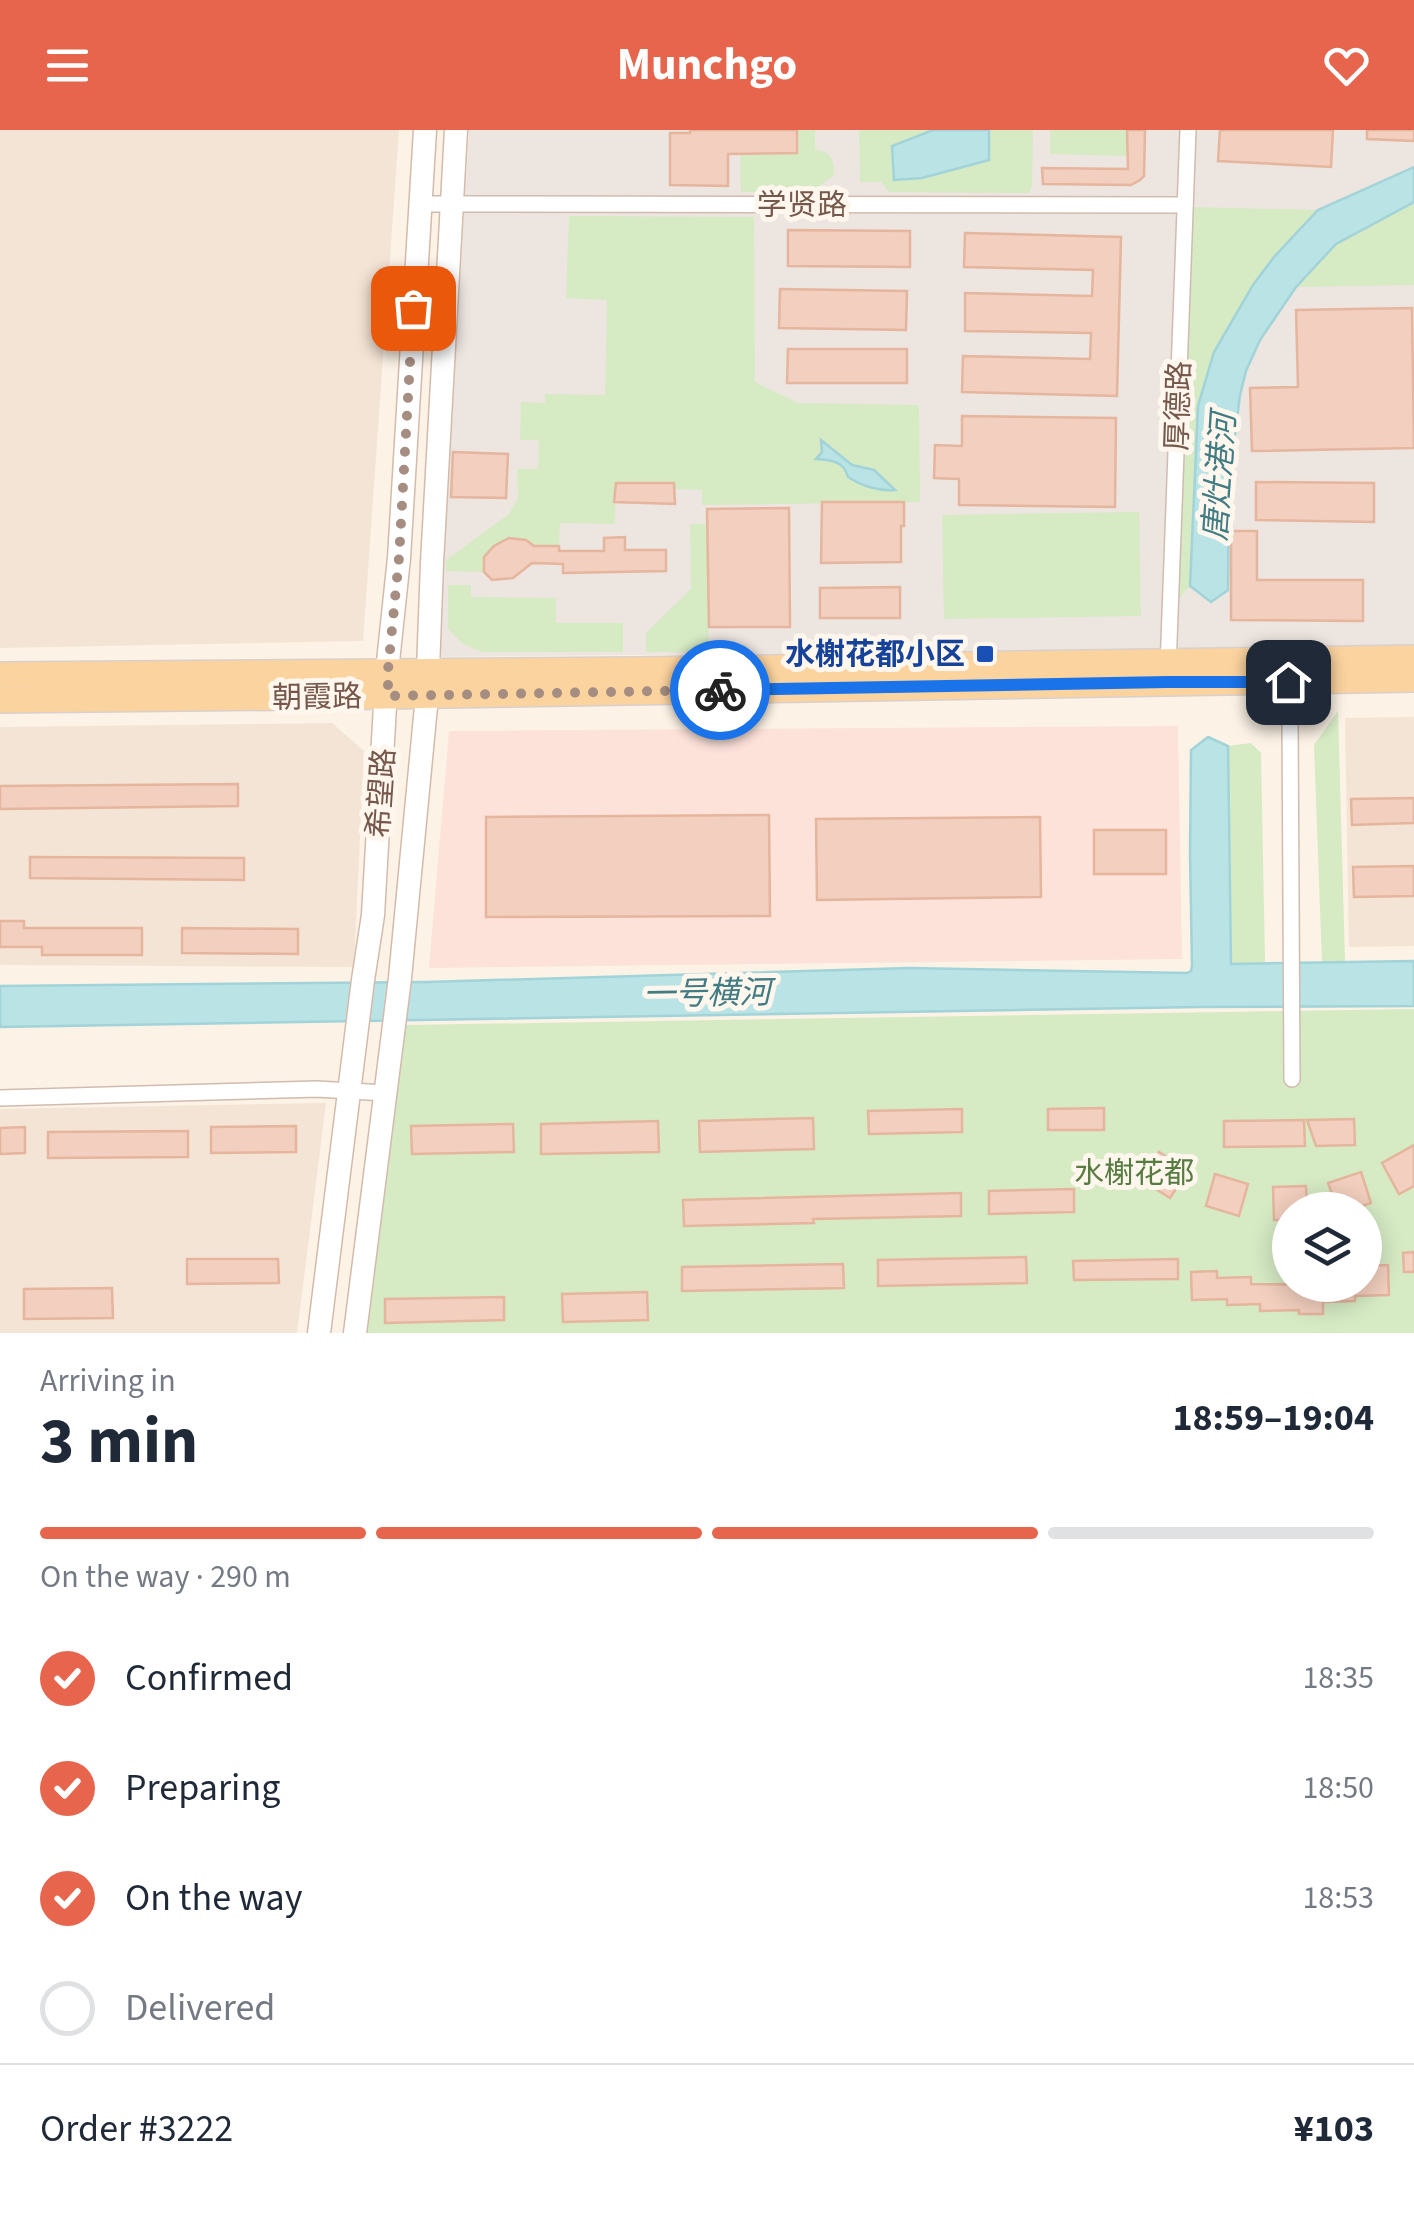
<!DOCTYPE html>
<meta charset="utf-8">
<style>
body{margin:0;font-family:"Source Sans 3","Noto Sans SC",sans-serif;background:#f6f6f7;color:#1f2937;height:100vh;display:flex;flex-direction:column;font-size:38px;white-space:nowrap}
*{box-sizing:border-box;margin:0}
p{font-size:32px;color:#747a83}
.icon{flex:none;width:55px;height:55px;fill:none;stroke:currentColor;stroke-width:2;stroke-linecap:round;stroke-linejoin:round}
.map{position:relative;height:1203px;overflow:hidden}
.details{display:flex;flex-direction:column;background:#fff;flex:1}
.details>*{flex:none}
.fabs{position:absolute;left:1272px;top:1062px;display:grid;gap:20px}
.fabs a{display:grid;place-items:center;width:110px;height:110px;border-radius:50%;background:#fff;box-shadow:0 5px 25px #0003;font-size:50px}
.pin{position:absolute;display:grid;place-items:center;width:85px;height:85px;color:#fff;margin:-42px;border-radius:20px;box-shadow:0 5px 15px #0006}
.courier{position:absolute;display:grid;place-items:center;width:100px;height:100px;margin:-50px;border:8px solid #1a73e8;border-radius:50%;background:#fff;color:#222;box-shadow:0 2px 12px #0007}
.summary em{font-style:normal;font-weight:700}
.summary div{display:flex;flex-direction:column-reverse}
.summary{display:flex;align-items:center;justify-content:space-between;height:170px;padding:0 40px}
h1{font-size:65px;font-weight:700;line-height:75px}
.bar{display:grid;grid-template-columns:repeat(4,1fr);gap:15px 10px;align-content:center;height:120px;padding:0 40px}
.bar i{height:12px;border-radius:8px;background:#e0e1e3}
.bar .active{background:#e6654c}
.bar p{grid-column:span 4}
.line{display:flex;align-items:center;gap:25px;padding:0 40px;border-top:2px solid #e0e1e3}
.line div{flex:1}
ol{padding:0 40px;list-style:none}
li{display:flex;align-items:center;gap:30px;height:110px}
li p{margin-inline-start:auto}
li .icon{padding:10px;border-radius:50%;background:#e6654c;color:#fff;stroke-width:4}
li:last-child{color:#747a83}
li i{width:55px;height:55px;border:5px solid #e0e1e3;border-radius:50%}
header{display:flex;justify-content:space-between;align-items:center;height:130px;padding:0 40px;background:#e6654c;color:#fff;font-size:45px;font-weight:700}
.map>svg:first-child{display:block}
.residential{fill:#f4e4d5}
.commercial{fill:#fde2da}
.industrial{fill:#ede5e0}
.green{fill:#d6eac4;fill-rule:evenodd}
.water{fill:#bae3e6;stroke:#a1d3d8;stroke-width:2.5}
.building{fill:#f2cfbe;stroke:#e5b59e;stroke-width:2.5}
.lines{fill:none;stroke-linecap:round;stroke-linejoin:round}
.street-casing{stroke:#d0bcaf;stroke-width:18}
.secondary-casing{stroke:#d3bbac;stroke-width:25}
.primary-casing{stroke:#d9d0cd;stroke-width:28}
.street{stroke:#fff;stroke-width:15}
.secondary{stroke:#fff;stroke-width:22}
.primary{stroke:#fbd39f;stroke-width:25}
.done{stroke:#a58d81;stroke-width:10;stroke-dasharray:0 18}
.route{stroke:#1a73e8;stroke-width:12}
.transit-dot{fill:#1a4fb4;stroke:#fff7ed;stroke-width:4}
.labels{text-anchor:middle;stroke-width:10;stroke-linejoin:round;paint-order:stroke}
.street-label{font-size:30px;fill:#76574b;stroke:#fff7ed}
.transit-label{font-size:30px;font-weight:bold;fill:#164399;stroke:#fff7ed;text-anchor:end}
.park-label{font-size:30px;fill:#577c42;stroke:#fff7ed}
.water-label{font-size:32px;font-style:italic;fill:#417b83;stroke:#fff7ed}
</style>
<header><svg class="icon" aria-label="menu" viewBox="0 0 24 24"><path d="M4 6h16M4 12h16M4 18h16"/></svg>Munchgo<svg class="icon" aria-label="heart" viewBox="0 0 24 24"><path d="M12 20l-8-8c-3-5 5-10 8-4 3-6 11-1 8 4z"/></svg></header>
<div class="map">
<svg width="1414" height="1203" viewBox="0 0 1414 1203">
<rect width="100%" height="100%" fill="#fcf2e6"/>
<g class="residential">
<polygon points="0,0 399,0 363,511 0,518"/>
<polygon points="1414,587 1414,816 1349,817 1345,588"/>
<polygon points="332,593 364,621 354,837 0,835 0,597"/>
<polygon points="326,973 297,1203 0,1203 0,979"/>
</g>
<polygon class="commercial" points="1178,596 1182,829 429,838 449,601"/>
<polygon class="industrial" points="469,0 1414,0 1414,517 438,527"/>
<g class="green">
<path d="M740 0H815V20C832 21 834 31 834 45L810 63 741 62Z"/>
<polygon points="859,0 1033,0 1032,55 1029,63 889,62 881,52 860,52"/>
<polygon points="1050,0 1127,0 1127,26 1050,24"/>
<polygon points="1414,72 1414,155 1296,157 1336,114"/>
<polygon points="1191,77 1318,80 1274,127 1198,276 1190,456 1175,473"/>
<polygon points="569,86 754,87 755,252 798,273 919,275 920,372 702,375 702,360 674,359 673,353 616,353 615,394 560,393 559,416 534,416 526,410 509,408 484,427 484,442 446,441 446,430 509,384 518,368 517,339 538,339 539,310 520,310 521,272 545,273 545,264 605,265 607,170 566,168"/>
<polygon points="1139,382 1141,486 944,489 942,385"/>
<polygon points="690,394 707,394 709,522 646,522 646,503 691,459"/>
<polygon points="448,455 471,455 471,467 556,468 556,493 623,493 623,522 482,522 463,514 448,499"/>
<polygon points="1338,581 1345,831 1322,832 1314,615"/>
<polygon points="1251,613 1261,623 1265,832 1231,834 1228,616"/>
<path d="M1414 879V1203H366L406 895ZM1290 1080H1365V1155H1290Z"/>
</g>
<g class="water">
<polygon points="933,0 989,0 989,30 922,48 894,50 892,16"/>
<polygon points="1414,37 1414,72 1336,114 1296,157 1260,210 1246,241 1240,265 1229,352 1228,460 1211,472 1190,456 1198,276 1214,222 1253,155 1274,127 1318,80"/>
<path d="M821 310 852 335 874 340 895 360C877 361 863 357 848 347 844 331 831 330 816 329L822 322Z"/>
<polygon points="1208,607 1228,616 1231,834 1414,831 1414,876 1199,877 0,897 0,856 427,852 910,838 1187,843 1191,841 1192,835 1190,724 1191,620"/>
</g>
<g class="building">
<polygon points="690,0 797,0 797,23 728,24 728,56 670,55 670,3 690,3"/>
<polygon points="1127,0 1145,0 1144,46 1140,50 1131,55 1043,54 1042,38 1128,39"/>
<polygon points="1220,0 1333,0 1331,37 1218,31"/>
<polygon points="1367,0 1414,0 1414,11 1367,9"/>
<polygon points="788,100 910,101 910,137 788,136"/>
<polygon points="965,103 1121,107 1117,266 962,262 963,226 1090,229 1091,203 965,201 965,163 1092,166 1093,140 964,137"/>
<polygon points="780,159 907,161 906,200 779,198"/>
<polygon points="1412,178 1414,318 1252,321 1250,258 1298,257 1296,180"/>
<polygon points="788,219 907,219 907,253 787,253"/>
<polygon points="962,286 1116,288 1115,377 959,375 959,349 934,348 935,315 962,316"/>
<polygon points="453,322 508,324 506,368 451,367"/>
<polygon points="1256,352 1374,353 1374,392 1256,390"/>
<polygon points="616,353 674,353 675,374 614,372"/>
<polygon points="822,372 904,372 904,396 901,396 901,432 821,433"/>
<polygon points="789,378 790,497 709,497 707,379"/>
<polygon points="1231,401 1257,401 1257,450 1363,450 1363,491 1231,490"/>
<polygon points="625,407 625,420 666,420 666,441 563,443 563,434 532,433 513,448 492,450 484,442 484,427 494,416 509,408 526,410 534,416 559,416 559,421 604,421 604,408"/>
<polygon points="900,457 900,488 820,488 820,458"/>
<polygon points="238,654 238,676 0,679 0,656"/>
<polygon points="1414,668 1414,693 1352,695 1351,669"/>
<polygon points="769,685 770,786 486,787 486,687"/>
<polygon points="1040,687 1041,767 817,770 816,689"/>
<rect x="1094" y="700" width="72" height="44"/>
<polygon points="30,727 244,728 244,750 30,748"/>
<polygon points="1414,736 1414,766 1354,767 1353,737"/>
<polygon points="0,791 24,791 24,798 142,798 142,825 42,825 42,817 0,817"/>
<polygon points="182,798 298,799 298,824 182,823"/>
<polygon points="1104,978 1104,1000 1048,1000 1048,979"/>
<polygon points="962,979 962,1002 869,1004 868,981"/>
<polygon points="813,988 814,1019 700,1022 699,991"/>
<polygon points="1354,989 1355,1015 1316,1016 1307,990"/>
<polygon points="1304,990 1305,1016 1224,1017 1224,991"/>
<polygon points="658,991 659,1022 541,1024 541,994"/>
<polygon points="513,994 514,1022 412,1024 411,996"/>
<polygon points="296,996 296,1022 211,1023 211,997"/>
<polygon points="25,997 25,1023 0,1024 0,998"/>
<polygon points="188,1001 188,1027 48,1028 48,1002"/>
<polygon points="1414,1015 1414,1056 1399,1064 1382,1033"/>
<polygon points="1159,1022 1188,1040 1170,1068 1142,1050"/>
<polygon points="1361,1042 1371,1073 1351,1080 1338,1080 1328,1053"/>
<polygon points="1215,1044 1248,1054 1239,1086 1206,1076"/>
<polygon points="1306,1056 1307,1080 1290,1080 1290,1090 1274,1090 1273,1057"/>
<polygon points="1074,1059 1074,1082 989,1084 989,1061"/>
<polygon points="961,1063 961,1086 813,1089 814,1093 684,1096 683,1070"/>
<polygon points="1414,1122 1414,1142 1404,1142 1403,1123"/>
<polygon points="1026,1127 1027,1153 878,1156 878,1130"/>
<polygon points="187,1129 278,1129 279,1153 187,1154"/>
<polygon points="1178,1129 1178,1149 1074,1150 1073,1131"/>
<polygon points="843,1134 844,1158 682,1161 682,1137"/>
<polygon points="1388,1135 1389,1165 1355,1166 1355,1171 1323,1172 1323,1184 1299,1184 1299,1180 1260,1181 1260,1174 1227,1175 1227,1169 1192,1170 1191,1142 1217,1141 1217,1148 1251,1147 1251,1154 1365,1155 1365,1136"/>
<polygon points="112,1158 113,1188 24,1189 24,1159"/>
<polygon points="647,1162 648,1190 563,1192 562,1164"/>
<polygon points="504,1167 504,1190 385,1193 385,1169"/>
</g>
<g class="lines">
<g class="street-casing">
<g id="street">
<polyline points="419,74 1185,75"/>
<polyline points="1168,538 1188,0"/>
<polyline points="1288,545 1290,587 1292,949"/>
<polyline points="0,968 317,959 385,963"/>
</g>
</g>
<g class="secondary-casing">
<g id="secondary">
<polyline points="319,1203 363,850 373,785 387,541 399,428 425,0"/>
<polyline points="355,1203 400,848 427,566 432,433 456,0"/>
</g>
</g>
<g class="primary-casing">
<g id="primary">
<polyline points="0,545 633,540 1414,528"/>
<polyline points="0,570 387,566 1414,549"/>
</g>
</g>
<use href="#street" class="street"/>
<use href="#secondary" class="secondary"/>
<use href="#primary" class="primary"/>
</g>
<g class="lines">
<polyline class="done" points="413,178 399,428 388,540 388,566 720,560"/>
<polyline class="route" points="720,560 1168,552 1288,552"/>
</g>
<rect class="transit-dot" x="975" y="514" width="20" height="20" rx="5"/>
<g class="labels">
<g class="street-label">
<text x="802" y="85">学贤路</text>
<text transform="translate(1178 276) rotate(-88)" y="10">厚德路</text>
<text transform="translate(317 567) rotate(-1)" y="10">朝霞路</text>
<text transform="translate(381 663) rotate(-86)" y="10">希望路</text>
</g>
<g class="transit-label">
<text x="965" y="534">水榭花都小区</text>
</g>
<g class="park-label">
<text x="1134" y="1053">水榭花都</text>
</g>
<g class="water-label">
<text transform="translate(1219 347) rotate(-86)" y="11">唐灶港河</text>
<text transform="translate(707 863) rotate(-1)" y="11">一号横河</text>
</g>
</g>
</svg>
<div class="fabs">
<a><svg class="icon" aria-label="layers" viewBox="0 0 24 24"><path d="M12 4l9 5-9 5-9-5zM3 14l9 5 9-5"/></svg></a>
</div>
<div class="pin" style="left:413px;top:178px;background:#ea580c"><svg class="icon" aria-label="bag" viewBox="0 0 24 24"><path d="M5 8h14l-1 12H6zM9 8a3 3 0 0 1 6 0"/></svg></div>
<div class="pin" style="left:1288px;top:552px;background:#1f2937"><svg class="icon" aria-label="home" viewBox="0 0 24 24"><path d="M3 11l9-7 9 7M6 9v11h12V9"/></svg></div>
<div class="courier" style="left:720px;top:560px"><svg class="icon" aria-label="bike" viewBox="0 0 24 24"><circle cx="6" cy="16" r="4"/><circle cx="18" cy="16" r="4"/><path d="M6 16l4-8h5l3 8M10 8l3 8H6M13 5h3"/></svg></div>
</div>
<section class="details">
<div class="summary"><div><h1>3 min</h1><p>Arriving in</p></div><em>18:59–19:04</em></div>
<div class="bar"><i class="active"></i><i class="active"></i><i class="active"></i><i></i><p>On the way · 290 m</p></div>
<ol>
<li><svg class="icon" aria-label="check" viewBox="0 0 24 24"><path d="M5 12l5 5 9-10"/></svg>Confirmed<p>18:35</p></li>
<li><svg class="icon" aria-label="check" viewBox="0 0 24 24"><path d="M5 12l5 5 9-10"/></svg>Preparing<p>18:50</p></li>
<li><svg class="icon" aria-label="check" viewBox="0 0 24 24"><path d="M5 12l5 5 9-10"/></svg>On the way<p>18:53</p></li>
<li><i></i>Delivered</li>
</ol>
<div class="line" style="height:130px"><div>Order #3222</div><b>¥103</b></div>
</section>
